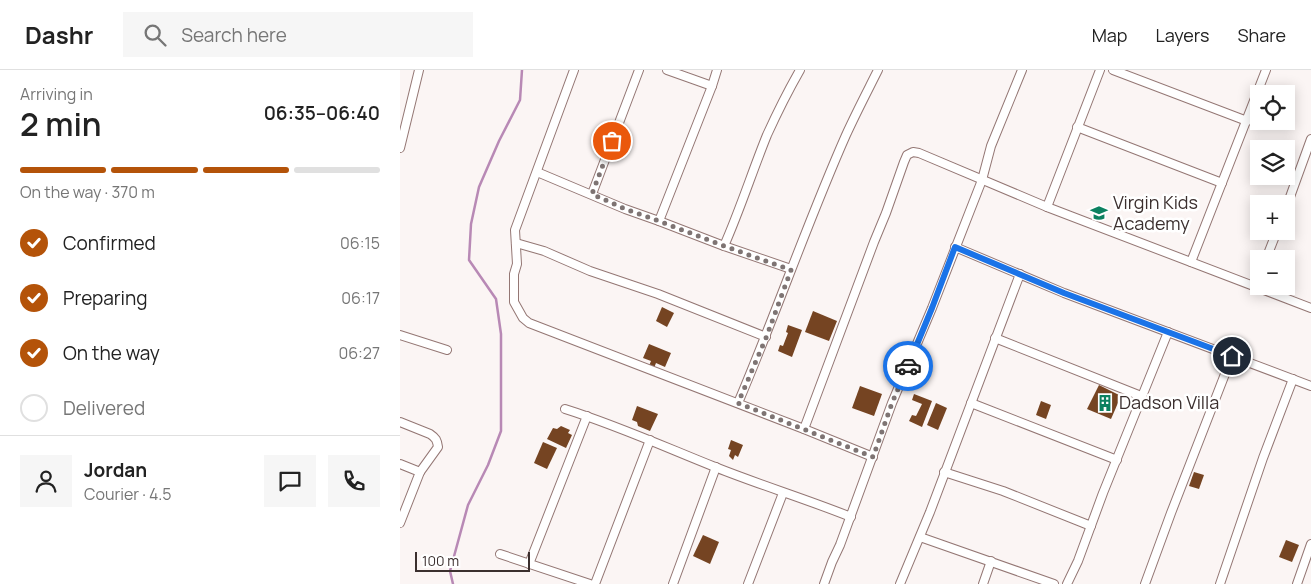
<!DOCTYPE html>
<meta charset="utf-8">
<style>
body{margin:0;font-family:Manrope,sans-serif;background:#f6f6f6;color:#222;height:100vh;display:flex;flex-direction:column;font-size:19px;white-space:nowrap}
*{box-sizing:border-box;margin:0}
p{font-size:16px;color:#767676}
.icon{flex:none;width:28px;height:28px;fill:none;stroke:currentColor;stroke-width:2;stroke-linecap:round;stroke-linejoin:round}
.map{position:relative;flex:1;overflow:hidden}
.side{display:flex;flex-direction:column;background:#fff;width:400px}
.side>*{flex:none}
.buttons{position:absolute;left:850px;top:15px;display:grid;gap:10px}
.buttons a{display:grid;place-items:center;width:45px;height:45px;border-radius:0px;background:#fff;box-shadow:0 2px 12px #0003;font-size:25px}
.scale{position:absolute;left:15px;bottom:12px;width:115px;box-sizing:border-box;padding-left:5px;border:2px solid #3b2f2e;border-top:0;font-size:14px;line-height:18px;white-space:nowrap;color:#3b2f2e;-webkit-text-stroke:4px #fff;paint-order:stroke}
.pin{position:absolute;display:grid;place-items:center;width:42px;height:42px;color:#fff;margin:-21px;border:2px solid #fff;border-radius:50%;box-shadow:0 1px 5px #0007}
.courier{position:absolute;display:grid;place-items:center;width:50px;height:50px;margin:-25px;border:4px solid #1a73e8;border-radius:50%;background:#fff;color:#222;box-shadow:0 1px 6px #0007}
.summary em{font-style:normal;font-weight:600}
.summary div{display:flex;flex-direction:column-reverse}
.summary{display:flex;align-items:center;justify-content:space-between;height:85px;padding:0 20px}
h1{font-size:32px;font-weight:600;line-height:38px}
.bar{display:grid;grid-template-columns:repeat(4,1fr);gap:8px 5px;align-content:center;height:60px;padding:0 20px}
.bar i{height:6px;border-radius:4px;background:#e0e0e0}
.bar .selected{background:#b45309}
.bar p{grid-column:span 4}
.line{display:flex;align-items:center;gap:12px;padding:0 20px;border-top:1px solid #e0e0e0}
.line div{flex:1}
.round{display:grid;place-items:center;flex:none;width:52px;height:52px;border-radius:0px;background:#f6f6f6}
ol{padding:0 20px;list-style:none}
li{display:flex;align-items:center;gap:15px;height:55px}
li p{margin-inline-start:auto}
li .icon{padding:5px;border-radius:50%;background:#b45309;color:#fff;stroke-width:4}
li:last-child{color:#767676}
li i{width:28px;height:28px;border:2px solid #e0e0e0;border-radius:50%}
header{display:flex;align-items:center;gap:30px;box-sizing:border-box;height:70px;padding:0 25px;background:#fff;border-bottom:1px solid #e0e0e0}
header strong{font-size:24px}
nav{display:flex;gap:28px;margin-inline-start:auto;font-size:18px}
.search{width:350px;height:45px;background:#f6f6f6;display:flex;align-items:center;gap:12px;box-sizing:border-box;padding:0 18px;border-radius:0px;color:#767676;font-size:19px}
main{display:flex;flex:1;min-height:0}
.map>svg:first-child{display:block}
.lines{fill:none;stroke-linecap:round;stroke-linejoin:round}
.stream{stroke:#b889b5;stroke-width:2.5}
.building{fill:#754422}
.minor-casing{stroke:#947774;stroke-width:10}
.minor{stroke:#fff;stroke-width:8}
.done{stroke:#7e7473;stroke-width:5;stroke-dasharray:0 9}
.route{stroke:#1a73e8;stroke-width:6}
.labels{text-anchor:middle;stroke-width:5;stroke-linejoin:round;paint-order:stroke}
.poi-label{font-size:18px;fill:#3b2f2e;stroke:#fff;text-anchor:start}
</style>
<header>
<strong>Dashr</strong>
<div class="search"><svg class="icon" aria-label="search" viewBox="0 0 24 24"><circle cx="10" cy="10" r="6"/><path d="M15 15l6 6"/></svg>Search here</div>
<nav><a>Map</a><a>Layers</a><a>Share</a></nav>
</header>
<main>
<section class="side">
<div class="summary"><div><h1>2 min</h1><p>Arriving in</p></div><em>06:35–06:40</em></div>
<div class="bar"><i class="selected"></i><i class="selected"></i><i class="selected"></i><i></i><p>On the way · 370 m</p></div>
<ol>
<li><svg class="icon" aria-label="check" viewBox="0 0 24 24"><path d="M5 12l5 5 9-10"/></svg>Confirmed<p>06:15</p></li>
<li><svg class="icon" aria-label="check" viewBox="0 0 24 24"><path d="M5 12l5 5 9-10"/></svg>Preparing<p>06:17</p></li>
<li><svg class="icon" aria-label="check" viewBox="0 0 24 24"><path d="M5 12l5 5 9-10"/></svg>On the way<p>06:27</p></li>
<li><i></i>Delivered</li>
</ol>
<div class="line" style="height:90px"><a class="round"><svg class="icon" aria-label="person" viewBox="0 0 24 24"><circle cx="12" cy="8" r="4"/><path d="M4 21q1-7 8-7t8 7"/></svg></a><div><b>Jordan</b><p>Courier · 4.5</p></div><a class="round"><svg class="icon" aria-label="chat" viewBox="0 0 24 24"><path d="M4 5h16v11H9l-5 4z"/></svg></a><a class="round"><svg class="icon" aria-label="phone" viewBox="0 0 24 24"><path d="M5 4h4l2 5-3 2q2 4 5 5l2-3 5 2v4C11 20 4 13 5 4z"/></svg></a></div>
</section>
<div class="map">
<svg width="911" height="514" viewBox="0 0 911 514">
<rect width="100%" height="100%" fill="#fbf5f4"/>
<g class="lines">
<polyline class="stream" points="53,514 50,501 68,435 88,395 101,361 101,264 96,229 69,190 71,154 79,117 99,71 120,30 122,0"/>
</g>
<g class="building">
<polygon points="262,237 274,243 267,257 256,251"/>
<polygon points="413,241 437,251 429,271 405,262"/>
<polygon points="388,255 402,260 392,287 378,281 380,275 383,276 388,263 386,262"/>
<polygon points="249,274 271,283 265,297 256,293 254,298 249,296 251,291 243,288"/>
<polygon points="699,315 721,326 711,349 687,339"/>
<polygon points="460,316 482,324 474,346 452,338"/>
<polygon points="514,324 532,331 522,357 509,351 512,345 516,346 522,334 512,330"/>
<polygon points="641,331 651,335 646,349 636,345"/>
<polygon points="536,333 547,338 538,360 527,355"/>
<polygon points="237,336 258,344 250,361 238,356 237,352 232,350"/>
<polygon points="161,356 170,360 168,363 172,365 166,378 147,369 153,358 157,359"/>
<polygon points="331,370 343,375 338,387 335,385 333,390 329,386 331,380 328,379"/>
<polygon points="143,372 157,378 147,399 134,393"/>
<polygon points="794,402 804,405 799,419 789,416"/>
<polygon points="303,465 319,472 310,494 293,486"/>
<polygon points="886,470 899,475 892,492 879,487"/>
</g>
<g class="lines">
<g class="minor-casing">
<g id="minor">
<polyline points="174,0 115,160 117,194 114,204 114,232 123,248 129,253 404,359 473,387"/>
<polyline points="267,0 312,16"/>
<polyline points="713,0 847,51"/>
<polyline points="677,57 822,113"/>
<polyline points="0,78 19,0"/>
<polyline points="137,102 225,139 259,151 324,176 391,199"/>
<polyline points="192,124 239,0"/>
<polyline points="647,137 700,0"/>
<polyline points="886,138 911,69"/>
<polyline points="259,151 312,16 317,0"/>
<polyline points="116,173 144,181 190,201 258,224 366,267"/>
<path d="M324 176C340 140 352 102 367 65 377 43 388 21 400 0"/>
<polyline points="555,177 664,223 911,316"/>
<polyline points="866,189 877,161"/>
<polyline points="791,192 866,0"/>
<polyline points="0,265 47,280"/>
<polyline points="595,268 741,326"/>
<path d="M338 333C376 244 407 153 446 65 456 43 467 22 478 0"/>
<polyline points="571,333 717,390"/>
<path d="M165 339C216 355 265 377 315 397 360 415 406 429 451 447"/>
<path d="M0 352 30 364C36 368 37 370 38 377L20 402"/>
<polyline points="404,359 474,172 486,143 504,92 507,85 513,82 519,83 647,137 911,238"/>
<polyline points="0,394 20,402 0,453"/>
<polyline points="544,402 603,421 691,456"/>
<polyline points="520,467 654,514"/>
<polyline points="100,484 190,514"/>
<polyline points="129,494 187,346"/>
<polyline points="195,514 250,370"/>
<polyline points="273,514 316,397"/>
<polyline points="348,514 383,423"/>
<polyline points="424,514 432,492 440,475 492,333 532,238 582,110 591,76 622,0"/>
<polyline points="500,514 530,442 620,204"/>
<polyline points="583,514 591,491"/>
<polyline points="667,514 678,491 703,423 768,262"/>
<polyline points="745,514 771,443 832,286"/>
<polyline points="820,514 863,388 893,309"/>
<polyline points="897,514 911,474"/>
</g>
</g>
<use href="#minor" class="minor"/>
</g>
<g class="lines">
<polyline class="done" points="212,71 192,124 225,139 259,151 324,176 391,200 366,268 338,333 473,387 492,333 508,296"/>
<polyline class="route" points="508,296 532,238 555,177 664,223 832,286"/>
</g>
<defs>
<g id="school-bare" transform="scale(1.35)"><path d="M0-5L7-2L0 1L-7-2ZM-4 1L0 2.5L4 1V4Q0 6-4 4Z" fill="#0c8160" stroke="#fff" stroke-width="2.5" paint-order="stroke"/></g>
<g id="building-bare" transform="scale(1.35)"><path d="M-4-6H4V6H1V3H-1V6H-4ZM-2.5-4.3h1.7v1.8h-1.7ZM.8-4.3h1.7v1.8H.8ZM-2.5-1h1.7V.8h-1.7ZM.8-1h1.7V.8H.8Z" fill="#0c8160" stroke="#fff" stroke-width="2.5" paint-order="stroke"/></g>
</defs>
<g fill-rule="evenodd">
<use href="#school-bare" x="699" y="143"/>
<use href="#building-bare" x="705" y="333"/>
</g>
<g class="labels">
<g class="poi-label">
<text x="713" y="139">Virgin Kids<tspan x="713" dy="21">Academy</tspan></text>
<text x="719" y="339">Dadson Villa</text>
</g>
</g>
</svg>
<div class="buttons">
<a><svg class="icon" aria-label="locate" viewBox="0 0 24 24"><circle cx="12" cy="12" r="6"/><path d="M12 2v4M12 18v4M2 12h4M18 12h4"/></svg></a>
<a><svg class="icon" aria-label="layers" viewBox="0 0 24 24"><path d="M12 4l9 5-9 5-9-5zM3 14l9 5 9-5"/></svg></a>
<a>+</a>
<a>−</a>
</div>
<div class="scale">100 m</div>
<div class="pin" style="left:212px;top:71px;background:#ea580c"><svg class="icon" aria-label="bag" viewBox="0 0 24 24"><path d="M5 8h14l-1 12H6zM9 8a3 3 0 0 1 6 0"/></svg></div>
<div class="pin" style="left:832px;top:286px;background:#1f2937"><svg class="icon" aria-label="home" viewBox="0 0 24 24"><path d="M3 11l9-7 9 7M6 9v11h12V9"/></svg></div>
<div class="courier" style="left:508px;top:296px"><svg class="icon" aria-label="car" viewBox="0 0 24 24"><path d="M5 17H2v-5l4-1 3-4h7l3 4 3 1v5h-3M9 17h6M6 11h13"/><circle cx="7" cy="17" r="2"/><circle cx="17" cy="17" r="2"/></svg></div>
</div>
</main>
